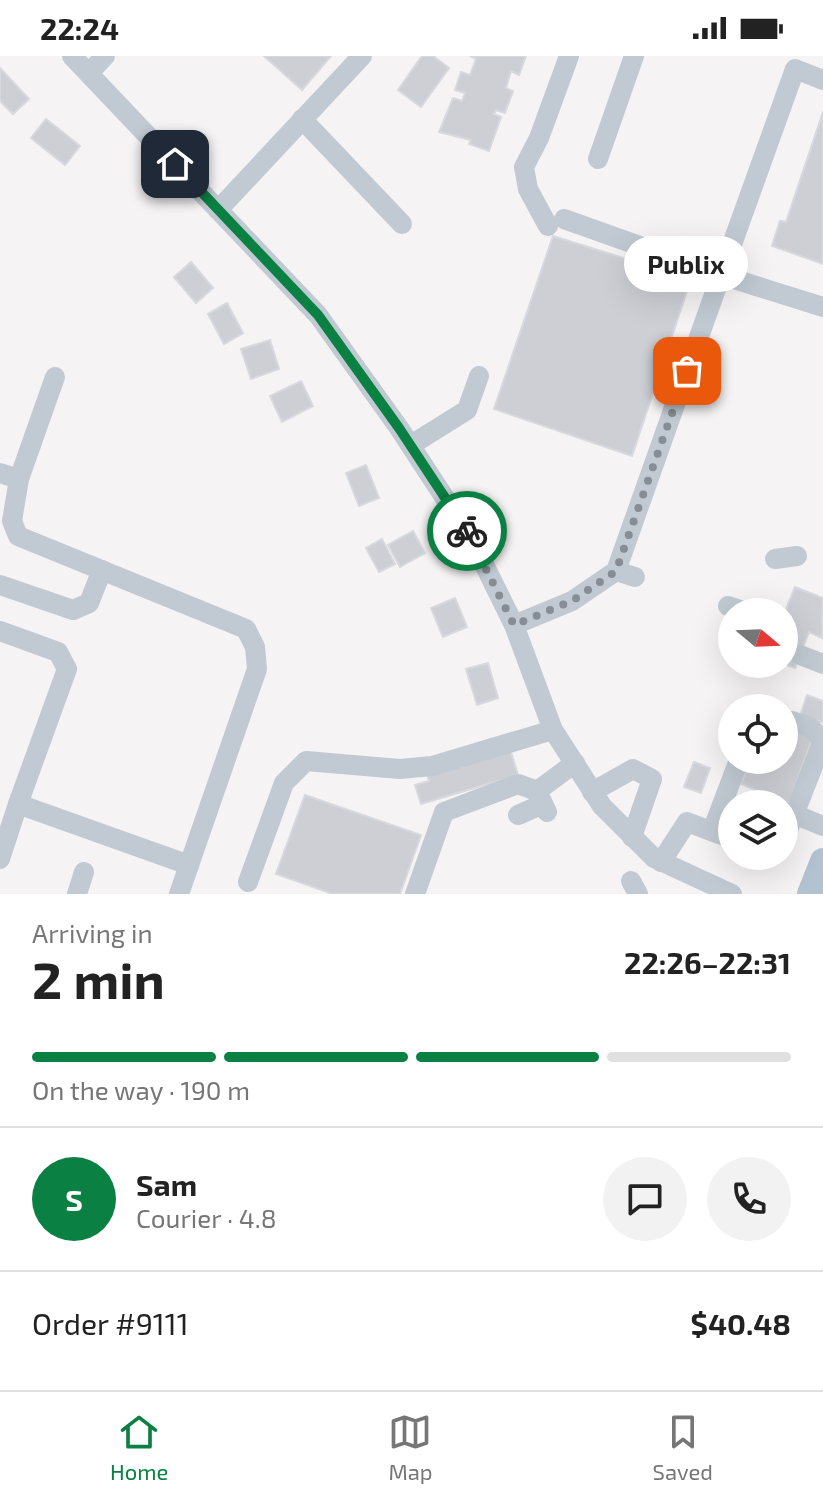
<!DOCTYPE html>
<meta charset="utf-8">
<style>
body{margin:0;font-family:"Exo 2",sans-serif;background:#f2f2f2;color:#222;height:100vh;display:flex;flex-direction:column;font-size:30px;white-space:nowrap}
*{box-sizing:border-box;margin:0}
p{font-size:26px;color:#767676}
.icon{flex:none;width:44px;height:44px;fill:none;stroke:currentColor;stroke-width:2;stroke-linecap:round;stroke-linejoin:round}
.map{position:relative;height:838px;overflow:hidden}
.details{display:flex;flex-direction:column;background:#fff;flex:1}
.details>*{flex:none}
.needle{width:52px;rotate:109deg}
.controls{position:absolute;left:718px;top:542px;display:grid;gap:16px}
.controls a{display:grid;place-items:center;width:80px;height:80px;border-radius:50%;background:#fff;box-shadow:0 8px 32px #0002;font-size:40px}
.pin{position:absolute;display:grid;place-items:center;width:68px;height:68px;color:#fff;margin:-34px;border-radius:16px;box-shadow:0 4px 12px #0006}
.courier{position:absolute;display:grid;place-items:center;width:80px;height:80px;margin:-40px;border:6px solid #0b8043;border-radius:50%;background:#fff;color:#222;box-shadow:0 2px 10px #0007}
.bubble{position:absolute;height:56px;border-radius:28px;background:#fff;box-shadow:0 8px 32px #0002;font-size:26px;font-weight:700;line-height:56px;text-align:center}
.summary em{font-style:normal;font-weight:700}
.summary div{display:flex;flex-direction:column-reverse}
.summary{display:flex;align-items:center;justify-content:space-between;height:136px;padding:0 32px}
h1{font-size:52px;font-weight:700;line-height:60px}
.bar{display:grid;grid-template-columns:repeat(4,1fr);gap:12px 8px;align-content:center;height:96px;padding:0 32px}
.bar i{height:10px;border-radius:6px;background:#e0e0e0}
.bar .on{background:#0b8043}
.bar p{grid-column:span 4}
.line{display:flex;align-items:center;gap:20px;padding:0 32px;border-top:2px solid #e0e0e0}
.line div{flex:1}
.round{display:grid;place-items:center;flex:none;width:84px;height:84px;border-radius:42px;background:#f2f2f2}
.status{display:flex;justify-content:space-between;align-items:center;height:56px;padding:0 40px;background:#fff;direction:ltr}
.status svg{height:22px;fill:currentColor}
.dock{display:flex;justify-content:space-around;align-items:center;height:112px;border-top:2px solid #e0e0e0;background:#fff;font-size:22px;color:#767676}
.dock a{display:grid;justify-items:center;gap:4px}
.dock .on{color:#0b8043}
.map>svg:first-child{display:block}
.building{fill:#cdcfd5;stroke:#d7d9de;stroke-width:2}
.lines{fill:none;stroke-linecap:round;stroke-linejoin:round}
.minor{stroke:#c1cad2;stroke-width:20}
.major{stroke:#b3c2d1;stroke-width:26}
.done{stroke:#868d94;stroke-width:8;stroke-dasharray:0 14.4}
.route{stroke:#0b8043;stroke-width:10}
</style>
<div class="status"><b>22:24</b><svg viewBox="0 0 49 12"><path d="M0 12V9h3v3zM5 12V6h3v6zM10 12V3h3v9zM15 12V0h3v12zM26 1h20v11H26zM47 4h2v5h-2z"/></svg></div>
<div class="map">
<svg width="823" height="838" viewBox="0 0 823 838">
<rect width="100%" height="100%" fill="#f5f3f3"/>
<g class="building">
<polygon points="264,0 331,0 302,34"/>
<polygon points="422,0 433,0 449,12 421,51 398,34"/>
<polygon points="470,0 526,0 519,19 511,15 506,32 513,35 505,57 496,54 494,58 501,61 489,95 469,88 471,84 439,76 453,42 462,45 465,37 455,34 461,16 470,19 476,3"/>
<polygon points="0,12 29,43 13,58 0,45"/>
<polygon points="823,56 823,208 772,190 780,165 786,166"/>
<polygon points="46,63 80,90 65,109 31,82"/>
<polygon points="553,180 691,223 632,400 494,353"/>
<polygon points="191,206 213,232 196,247 174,221"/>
<polygon points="227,247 243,277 224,288 208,258"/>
<polygon points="270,284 279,313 251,323 241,293"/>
<polygon points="301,325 313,350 282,366 270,340"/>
<polygon points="366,409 379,442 359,450 346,417"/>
<polygon points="413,475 425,497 400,511 388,489"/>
<polygon points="382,483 395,508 379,516 366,492"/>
<polygon points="795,531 823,542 822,582 809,576 795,612 784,608 784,583 790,568 784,565 784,558"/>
<polygon points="455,542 467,571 443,581 431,552"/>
<polygon points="488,607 498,642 477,649 466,613"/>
<polygon points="807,639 823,645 823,667 800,660"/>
<polygon points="784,670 813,681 784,760 784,748 750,748 756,734 741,728 750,704 784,704"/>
<polygon points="510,693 518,719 421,748 415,729 429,725 427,718"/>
<polygon points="694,706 710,712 701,737 684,731"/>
<polygon points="305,739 421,779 400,838 333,838 276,818"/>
</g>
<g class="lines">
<g class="minor">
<polyline points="72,0 318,259 399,372 471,482 514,569 553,674 602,750 654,802 732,838"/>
<polyline points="89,17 105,0"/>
<polyline points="302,63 402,168"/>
<polyline points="598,103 634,0"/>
<polyline points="218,154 362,0"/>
<polyline points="564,163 721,219 795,13 823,24"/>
<polyline points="548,170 528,133 524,111 539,82 569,0"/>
<polyline points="411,389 467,354 479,320"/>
<polyline points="0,417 19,423 12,465 18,480 246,573 255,591 257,613 179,838"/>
<polyline points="19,423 55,321"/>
<polyline points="775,503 797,500"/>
<polyline points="616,515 635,521"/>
<polyline points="0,529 73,554 89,547 102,514"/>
<polyline points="728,550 746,556"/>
<polyline points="514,569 572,545 616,515 721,219 823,251"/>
<polyline points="0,575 58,596 67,613 18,748"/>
<polyline points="800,599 823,608"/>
<polyline points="758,652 758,651"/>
<polyline points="792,665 811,672 822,684"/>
<polyline points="537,735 575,707"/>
<polyline points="592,736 633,713 652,723 632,781"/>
<polyline points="794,758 823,770"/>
<polyline points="518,759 543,748"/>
<polyline points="712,775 739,704"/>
<polyline points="784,784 823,685"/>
<polyline points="0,803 18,748 189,809"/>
<polyline points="661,806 687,766 732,783"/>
<polyline points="631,825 638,838"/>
<polyline points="248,826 284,727 306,705 400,713 432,710 553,674"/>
<polyline points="77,838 84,816"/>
<polyline points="415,838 444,756 518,728 537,735 547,756"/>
</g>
<polyline class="major" points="810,838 823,805"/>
</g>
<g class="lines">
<polyline class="done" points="467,475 514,569 572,545 616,515 687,315"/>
<polyline class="route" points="175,108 318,259 399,372 467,475"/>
</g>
</svg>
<div class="controls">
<a><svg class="needle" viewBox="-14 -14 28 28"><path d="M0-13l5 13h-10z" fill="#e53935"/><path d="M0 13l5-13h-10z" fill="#767676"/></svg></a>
<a><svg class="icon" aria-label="locate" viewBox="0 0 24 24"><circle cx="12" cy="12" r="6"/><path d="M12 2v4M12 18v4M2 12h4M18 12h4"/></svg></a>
<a><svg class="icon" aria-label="layers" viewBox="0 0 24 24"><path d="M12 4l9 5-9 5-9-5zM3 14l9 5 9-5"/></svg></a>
</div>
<div class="pin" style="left:687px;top:315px;background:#ea580c"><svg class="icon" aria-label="bag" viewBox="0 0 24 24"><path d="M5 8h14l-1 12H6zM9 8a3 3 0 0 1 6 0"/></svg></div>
<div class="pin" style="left:175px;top:108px;background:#1f2937"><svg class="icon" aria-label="home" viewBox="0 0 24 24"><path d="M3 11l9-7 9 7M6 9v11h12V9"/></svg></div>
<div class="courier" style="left:467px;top:475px"><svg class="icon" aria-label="bike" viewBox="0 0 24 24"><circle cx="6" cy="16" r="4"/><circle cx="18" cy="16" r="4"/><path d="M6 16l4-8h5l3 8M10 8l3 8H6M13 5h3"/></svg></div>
<div class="bubble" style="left:624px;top:180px;width:124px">Publix</div>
</div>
<section class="details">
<div class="summary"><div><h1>2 min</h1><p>Arriving in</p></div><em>22:26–22:31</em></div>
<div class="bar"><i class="on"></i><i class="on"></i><i class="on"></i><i></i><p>On the way · 190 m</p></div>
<div class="line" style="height:144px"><b class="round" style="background:#0b8043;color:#fff">S</b><div><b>Sam</b><p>Courier · 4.8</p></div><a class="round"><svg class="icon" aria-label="chat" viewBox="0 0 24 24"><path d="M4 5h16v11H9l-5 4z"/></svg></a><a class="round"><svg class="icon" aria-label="phone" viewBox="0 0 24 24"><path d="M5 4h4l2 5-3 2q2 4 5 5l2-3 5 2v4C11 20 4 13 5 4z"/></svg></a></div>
<div class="line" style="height:104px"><div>Order #9111</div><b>$40.48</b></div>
</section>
<nav class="dock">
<a class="on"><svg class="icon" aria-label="home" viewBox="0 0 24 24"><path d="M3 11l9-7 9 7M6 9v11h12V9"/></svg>Home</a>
<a><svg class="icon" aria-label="map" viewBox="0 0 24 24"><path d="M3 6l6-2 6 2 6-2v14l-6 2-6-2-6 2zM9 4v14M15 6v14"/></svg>Map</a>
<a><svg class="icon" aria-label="saved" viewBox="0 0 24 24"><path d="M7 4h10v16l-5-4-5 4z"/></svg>Saved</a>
</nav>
